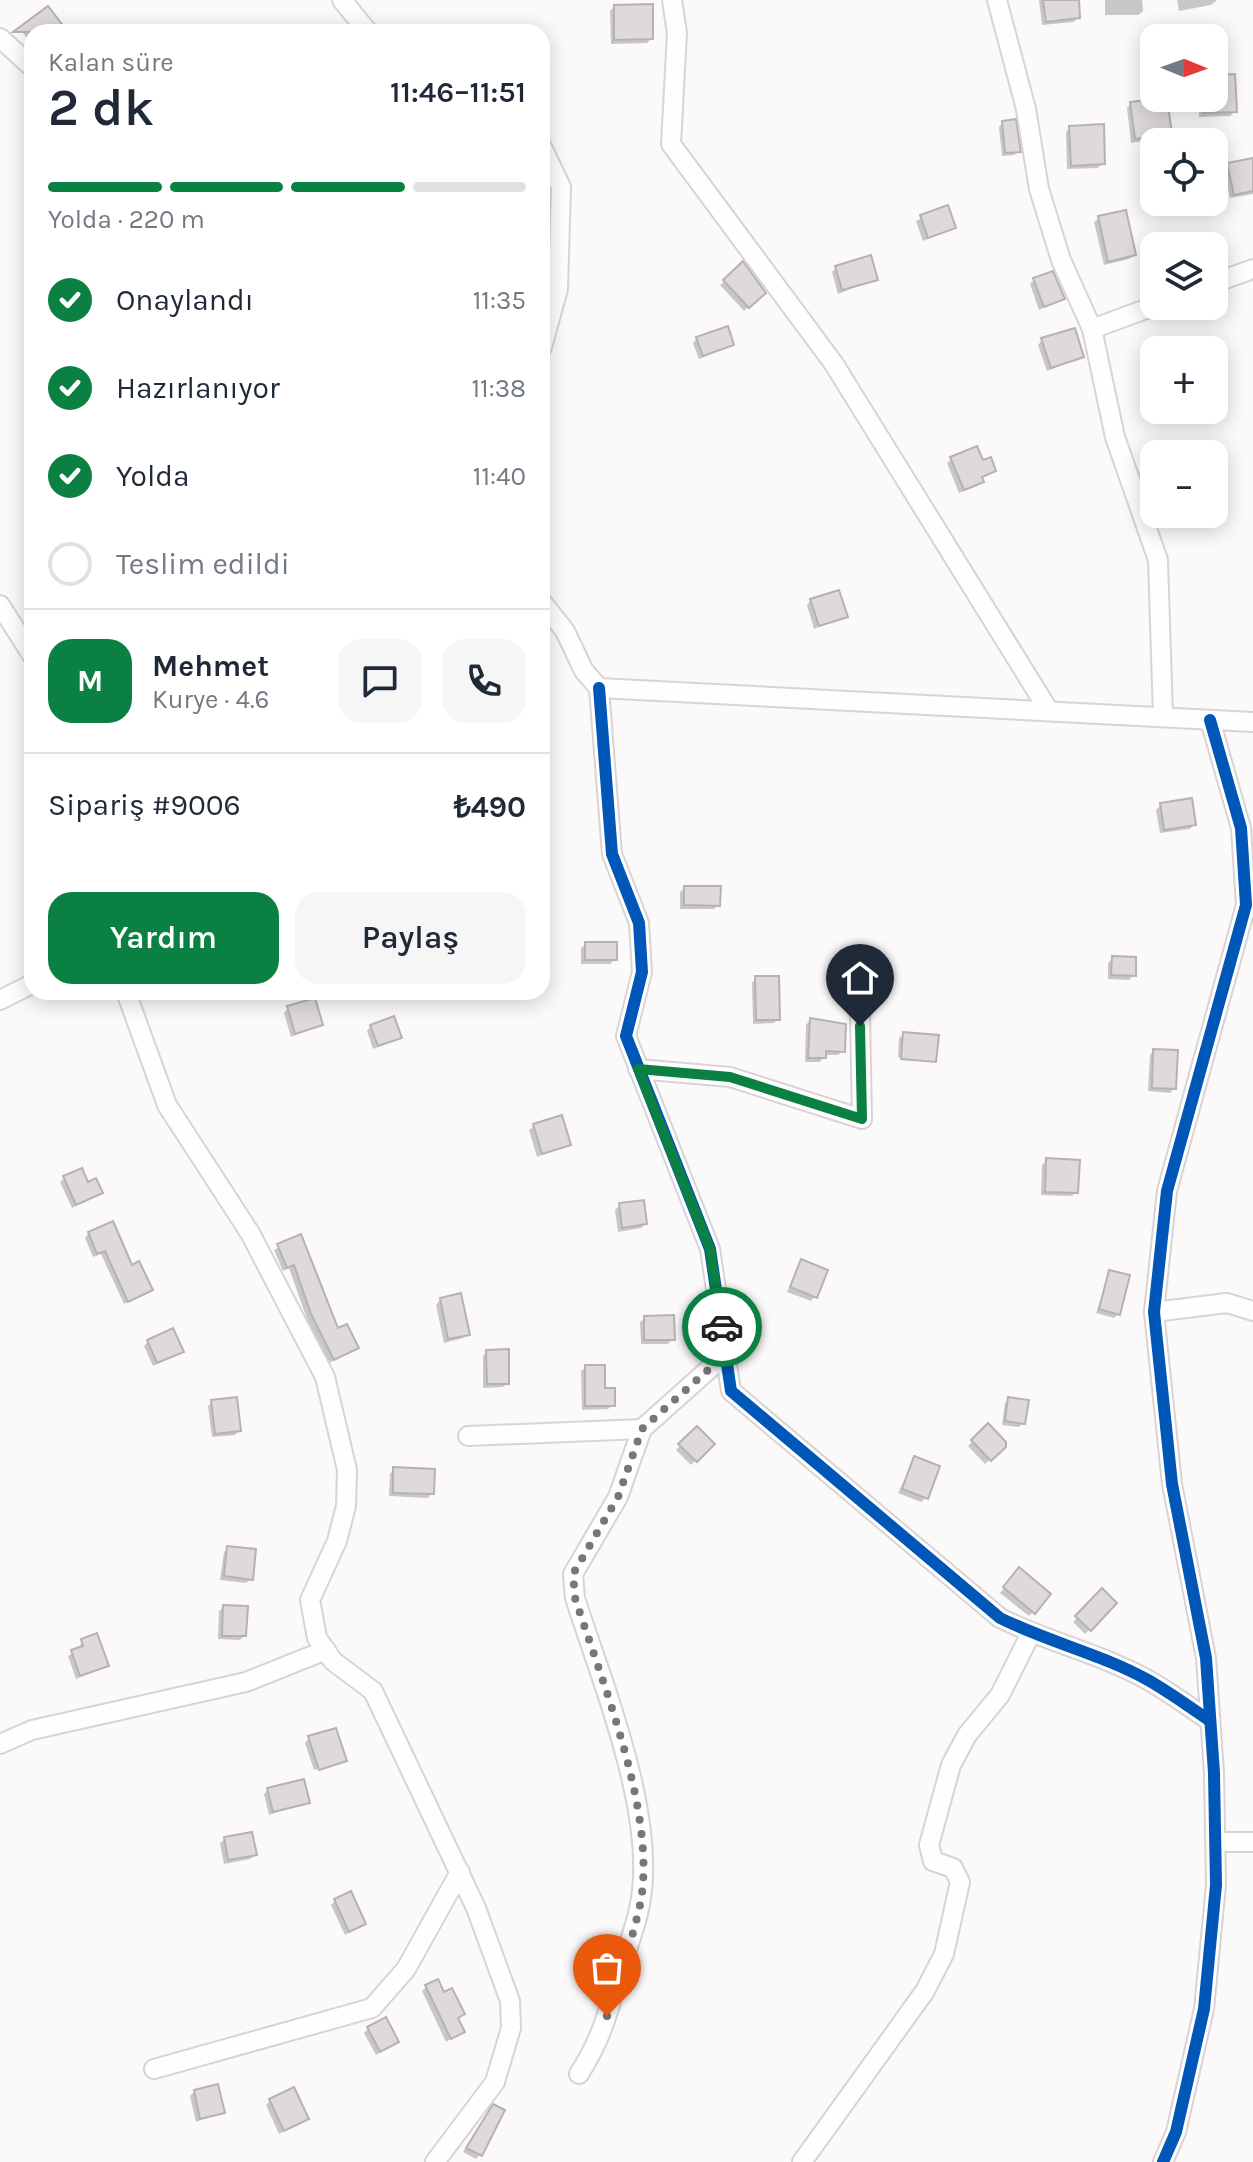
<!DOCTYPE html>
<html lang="tr">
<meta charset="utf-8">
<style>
body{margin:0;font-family:Karla,sans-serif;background:#f6f6f7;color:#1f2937;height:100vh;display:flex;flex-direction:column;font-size:30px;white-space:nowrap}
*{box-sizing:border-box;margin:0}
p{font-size:26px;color:#747a83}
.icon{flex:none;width:44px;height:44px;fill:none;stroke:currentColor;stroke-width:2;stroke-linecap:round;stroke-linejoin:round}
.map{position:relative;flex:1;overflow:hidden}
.details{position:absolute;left:24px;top:24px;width:526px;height:976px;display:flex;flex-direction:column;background:#fff;border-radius:24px;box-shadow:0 4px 20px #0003}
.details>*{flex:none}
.needle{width:52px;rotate:91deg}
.buttons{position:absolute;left:1140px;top:24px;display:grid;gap:16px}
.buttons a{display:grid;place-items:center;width:88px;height:88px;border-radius:16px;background:#fff;box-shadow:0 4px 20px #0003;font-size:40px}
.pin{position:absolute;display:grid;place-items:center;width:68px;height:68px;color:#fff;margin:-82px -34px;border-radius:50% 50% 50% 0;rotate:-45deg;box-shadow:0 0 8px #0007}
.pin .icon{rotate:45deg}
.courier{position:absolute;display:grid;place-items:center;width:80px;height:80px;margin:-40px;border:6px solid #0b8043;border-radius:50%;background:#fff;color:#222;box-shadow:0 2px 10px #0007}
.headline em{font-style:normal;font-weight:600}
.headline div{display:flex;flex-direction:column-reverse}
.headline{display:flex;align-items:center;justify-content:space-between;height:136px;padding:0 24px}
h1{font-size:52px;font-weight:600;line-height:60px}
.bar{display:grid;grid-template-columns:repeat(4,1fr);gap:12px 8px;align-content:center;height:96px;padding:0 24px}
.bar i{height:10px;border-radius:6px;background:#e0e1e3}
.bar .active{background:#0b8043}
.bar p{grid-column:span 4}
.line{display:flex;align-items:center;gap:20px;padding:0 24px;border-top:2px solid #e0e1e3}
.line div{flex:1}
.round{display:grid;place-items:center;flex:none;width:84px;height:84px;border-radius:24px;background:#f6f6f7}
ol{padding:0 24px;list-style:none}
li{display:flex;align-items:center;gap:24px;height:88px}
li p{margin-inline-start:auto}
li .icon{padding:8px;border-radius:50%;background:#0b8043;color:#fff;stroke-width:4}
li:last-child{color:#747a83}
li i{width:44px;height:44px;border:4px solid #e0e1e3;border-radius:50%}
.cta{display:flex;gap:16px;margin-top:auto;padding:16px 24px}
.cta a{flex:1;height:92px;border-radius:24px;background:#0b8043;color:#fff;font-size:32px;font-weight:600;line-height:92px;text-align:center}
.cta a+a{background:#f6f6f7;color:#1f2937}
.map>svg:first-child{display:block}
.shadow{fill:#0003}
.building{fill:#ded9db;stroke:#b6b2b3;stroke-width:2}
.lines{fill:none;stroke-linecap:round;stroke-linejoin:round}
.minor-casing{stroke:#d8d4d5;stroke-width:22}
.minor{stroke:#fefefe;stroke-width:18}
.cycleway-casing{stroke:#fff;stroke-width:17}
.cycleway{stroke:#0057b8;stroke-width:12}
.done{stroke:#7a7577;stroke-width:8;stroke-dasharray:0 14.4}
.route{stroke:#0b8043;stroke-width:10}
</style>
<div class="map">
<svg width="1253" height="2162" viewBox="0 0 1253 2162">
<rect width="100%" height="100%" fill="#fbf9fa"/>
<g class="shadow">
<polygon points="1039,0 1077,0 1078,17 1074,22 1042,25"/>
<polygon points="1105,0 1142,0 1143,11 1138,15 1105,15"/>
<polygon points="1177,0 1216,0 1216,1 1211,5 1179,11"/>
<polygon points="614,7 651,39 647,43 611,44 610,11"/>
<polygon points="21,30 65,32 32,32 32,45"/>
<polygon points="1214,77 1235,111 1230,116 1199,117 1199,98 1214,98"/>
<polygon points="1131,103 1170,134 1166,138 1131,143 1127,108"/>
<polygon points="1003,122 1019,151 1014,155 1002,156 999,127"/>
<polygon points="1070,128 1103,163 1098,168 1067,169 1066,132"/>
<polygon points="1253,160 1253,194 1230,198 1224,169 1228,165"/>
<polygon points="947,208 954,227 923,241 916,221"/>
<polygon points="1099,218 1134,255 1129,259 1104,265 1094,222"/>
<polygon points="743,264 764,292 744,311 720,285"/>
<polygon points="836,268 876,279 838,294 832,272"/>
<polygon points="1034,280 1063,298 1039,310 1030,284"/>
<polygon points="697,338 732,345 699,359 693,343"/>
<polygon points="1042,340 1082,357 1047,371 1038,345"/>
<polygon points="952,459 982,463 994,470 981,478 978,486 959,493 947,463"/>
<polygon points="811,600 845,616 814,629 807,605"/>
<polygon points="1161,805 1194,824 1190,829 1160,833 1156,810"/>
<polygon points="685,888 718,905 714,909 680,909 680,892"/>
<polygon points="586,944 615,959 610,964 581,964 581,948"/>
<polygon points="1113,958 1134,975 1129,980 1108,979 1108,963"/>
<polygon points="756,978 778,1019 774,1023 753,1024 752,983"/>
<polygon points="288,1008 320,1025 291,1037 284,1013"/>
<polygon points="810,1020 843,1051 838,1055 824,1055 820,1062 805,1062 806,1025"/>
<polygon points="371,1026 399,1038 373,1049 367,1031"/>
<polygon points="904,1034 936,1037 934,1061 898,1057 899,1038"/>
<polygon points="1154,1051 1174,1088 1170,1093 1148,1091 1150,1055"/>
<polygon points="534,1126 569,1144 537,1157 529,1130"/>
<polygon points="1047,1160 1076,1192 1072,1196 1041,1195 1042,1165"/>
<polygon points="65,1178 87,1185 101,1193 72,1208 60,1182"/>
<polygon points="620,1205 645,1224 641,1228 618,1232 615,1210"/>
<polygon points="89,1233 131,1267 150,1290 124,1304 101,1254 93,1257 85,1238"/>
<polygon points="300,1237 337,1331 357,1348 329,1363 307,1319 289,1268 283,1271 274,1250"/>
<polygon points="801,1262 815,1296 811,1301 787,1292"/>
<polygon points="1110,1272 1118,1314 1114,1318 1096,1313"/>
<polygon points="440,1300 468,1334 463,1338 444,1343 436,1305"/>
<polygon points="645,1318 673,1339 668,1344 641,1344 640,1322"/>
<polygon points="148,1342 181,1351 153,1366 144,1346"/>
<polygon points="487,1352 507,1383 503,1387 483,1388 483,1356"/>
<polygon points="586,1367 613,1405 608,1409 582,1410 581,1371"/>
<polygon points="1009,1399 1023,1423 1019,1427 1002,1425 1005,1403"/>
<polygon points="212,1402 239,1430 235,1435 212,1437 208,1406"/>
<polygon points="988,1426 1004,1446 985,1464 968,1446"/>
<polygon points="697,1429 712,1444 691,1465 676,1450"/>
<polygon points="915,1458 926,1498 921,1502 898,1493"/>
<polygon points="394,1469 432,1493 428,1498 389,1496 390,1474"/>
<polygon points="228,1548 251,1579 246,1583 220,1580 224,1552"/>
<polygon points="1015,1574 1033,1612 1029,1616 1000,1593"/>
<polygon points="1102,1591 1115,1603 1085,1634 1073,1622"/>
<polygon points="224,1607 244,1636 240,1640 218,1639 219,1611"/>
<polygon points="82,1641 106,1666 76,1679 68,1656 79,1649"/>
<polygon points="309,1738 344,1761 314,1770 305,1743"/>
<polygon points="268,1790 307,1802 269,1815 264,1794"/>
<polygon points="225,1839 255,1855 250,1859 224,1864 220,1843"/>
<polygon points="336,1900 364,1924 345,1935 331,1905"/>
<polygon points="427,1987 443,1995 462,2014 457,2020 462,2031 446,2042 422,1991"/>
<polygon points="368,2029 396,2042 376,2055 364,2033"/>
<polygon points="195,2091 222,2112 196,2122 190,2096"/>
<polygon points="270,2101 307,2118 279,2134 266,2105"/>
<polygon points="489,2111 480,2154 476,2159 463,2152"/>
</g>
<g class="building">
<polygon points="1043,0 1079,0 1080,18 1046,22"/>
<polygon points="653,4 653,39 614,40 614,5"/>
<polygon points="48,6 68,32 13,32"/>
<polygon points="1235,74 1237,112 1203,113 1203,98 1214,98 1214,75"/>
<polygon points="1167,98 1172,134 1135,139 1130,102"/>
<polygon points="1016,119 1021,152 1005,153 1002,121"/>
<polygon points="1104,124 1105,164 1071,166 1069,126"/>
<polygon points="1253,158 1253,191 1234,195 1227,163"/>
<polygon points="948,205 956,228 928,238 920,215"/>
<polygon points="1126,210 1136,255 1108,262 1098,216"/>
<polygon points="871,255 878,280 842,290 835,266"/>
<polygon points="743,261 766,293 749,308 723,280"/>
<polygon points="1053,271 1065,299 1044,307 1033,278"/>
<polygon points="728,326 734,345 703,356 696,337"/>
<polygon points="1075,328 1084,357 1051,368 1041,338"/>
<polygon points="977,446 983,460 991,457 996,471 982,477 984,482 964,490 950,457"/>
<polygon points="839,590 848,617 819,626 810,599"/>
<polygon points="1192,798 1196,825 1164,830 1160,803"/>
<polygon points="684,886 721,886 720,906 684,905"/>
<rect x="585" y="942" width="32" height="18"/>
<polygon points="1112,956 1136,957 1136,976 1111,975"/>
<polygon points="755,976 779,976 780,1020 756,1020"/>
<polygon points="315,998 323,1025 295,1034 287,1006"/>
<polygon points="394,1016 402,1038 378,1046 370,1025"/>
<polygon points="810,1018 846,1024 845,1052 826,1051 826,1058 808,1058"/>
<polygon points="903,1032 939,1035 936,1062 901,1059"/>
<polygon points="1153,1049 1178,1050 1176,1089 1152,1088"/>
<polygon points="562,1115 571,1145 542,1154 533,1124"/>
<polygon points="1046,1158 1080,1160 1078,1193 1045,1192"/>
<polygon points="82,1168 88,1182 96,1178 103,1193 76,1205 63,1176"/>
<polygon points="644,1200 647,1224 622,1228 619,1203"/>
<polygon points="113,1221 132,1265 139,1261 153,1290 128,1302 105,1251 97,1254 88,1232"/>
<polygon points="301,1234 338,1328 347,1324 359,1348 334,1360 311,1314 294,1265 287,1268 277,1244"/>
<polygon points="801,1259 828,1270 817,1298 790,1287"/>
<polygon points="1109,1270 1130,1275 1120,1315 1099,1309"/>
<polygon points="461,1293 470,1335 448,1339 440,1298"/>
<polygon points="674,1315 675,1340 644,1340 644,1316"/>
<polygon points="173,1328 184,1352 157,1363 147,1340"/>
<polygon points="509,1349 509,1384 487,1384 486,1350"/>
<polygon points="585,1365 605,1365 605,1388 615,1388 615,1406 585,1406"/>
<polygon points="237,1397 241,1431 215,1434 211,1400"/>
<polygon points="1008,1397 1029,1400 1025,1424 1005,1421"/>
<polygon points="988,1423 1006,1442 1006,1447 991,1461 971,1440"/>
<polygon points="697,1426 715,1444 697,1462 678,1444"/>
<polygon points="914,1456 940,1466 928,1499 902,1489"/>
<polygon points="393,1467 435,1469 434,1494 393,1493"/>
<polygon points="227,1546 256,1549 253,1580 224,1576"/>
<polygon points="1019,1567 1051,1594 1035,1614 1003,1587"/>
<polygon points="1102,1588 1117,1603 1091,1631 1075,1616"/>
<polygon points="223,1605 248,1606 246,1636 222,1636"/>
<polygon points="97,1633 109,1666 80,1676 71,1650 83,1646 81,1639"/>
<polygon points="336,1728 347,1761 319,1770 308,1736"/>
<polygon points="304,1779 310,1803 273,1812 267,1788"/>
<polygon points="252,1832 257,1855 228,1860 224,1837"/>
<polygon points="351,1891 366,1924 349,1932 334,1899"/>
<polygon points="438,1979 444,1992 452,1988 465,2014 458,2018 465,2032 451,2039 425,1985"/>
<polygon points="386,2017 399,2042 380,2052 367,2027"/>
<polygon points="218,2084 225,2113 200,2119 194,2090"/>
<polygon points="294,2087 309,2119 284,2131 269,2099"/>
<polygon points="493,2104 505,2110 482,2156 466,2148"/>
</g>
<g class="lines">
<g class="minor-casing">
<g id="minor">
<polyline points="342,0 368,32"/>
<polyline points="672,0 677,33 671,144 834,364 1049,711"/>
<polyline points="997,0 1026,109 1039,189 1061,260 1092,329 1115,437 1158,560 1163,717"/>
<polyline points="0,38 32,67"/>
<polyline points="542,147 561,187 558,289 542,347"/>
<polyline points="1214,283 1253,269"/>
<polyline points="1092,329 1154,306"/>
<polyline points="542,602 565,631 584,671 599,688 1253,722"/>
<polyline points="0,605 32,655"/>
<path d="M599 688 612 854 639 923 642 972 626 1036 710 1249 731 1391 1000 1618C1048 1642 1101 1654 1148 1680 1169 1692 1190 1707 1210 1721"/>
<polyline points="126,992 167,1105 250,1233 325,1377 347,1470 346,1506 337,1541 310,1600 317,1638 333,1661 373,1691 476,1908 510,2001 511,2028 495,2082 435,2162"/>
<polyline points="0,1000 32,984"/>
<polyline points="638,1069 730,1077 862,1119 859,963"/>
<polyline points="1154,1312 1227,1303 1253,1311"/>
<polyline points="468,1436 642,1429"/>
<polyline points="0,1744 32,1730 246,1682 326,1650"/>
<polyline points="1216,1842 1253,1842"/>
<polyline points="154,2069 372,2008 406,1969 460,1872"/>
<path d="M579 2074C601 2040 608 2013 619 1974 626 1951 636 1927 640 1904 657 1814 602 1683 575 1598L573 1574 618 1497 642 1429 726 1354"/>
<polyline points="802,2162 925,1991 944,1954 960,1882 953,1868 933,1861 929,1845 951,1765 967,1735 1000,1695 1031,1633"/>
<polyline points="1163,2162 1176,2132 1204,2009 1216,1885 1214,1773 1206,1658 1172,1484 1154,1312 1167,1191 1246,905 1241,828 1210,720"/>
</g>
</g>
<use href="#minor" class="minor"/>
<g class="cycleway-casing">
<g id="cycleway">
<path d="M599 688 612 854 639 923 642 972 626 1036 710 1249 731 1391 1000 1618C1048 1642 1101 1654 1148 1680 1169 1692 1190 1707 1210 1721"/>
<polyline points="1163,2162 1176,2132 1204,2009 1216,1885 1214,1773 1206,1658 1172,1484 1154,1312 1167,1191 1246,905 1241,828 1210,720"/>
</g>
</g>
<use href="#cycleway" class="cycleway"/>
</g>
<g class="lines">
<path class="done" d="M607 2016C618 1979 632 1942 640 1905 658 1817 602 1682 575 1598L573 1574 618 1497 642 1429 726 1354 722 1327"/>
<polyline class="route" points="722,1327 710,1249 638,1069 730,1077 862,1119 860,1026"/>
</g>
</svg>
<div class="buttons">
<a><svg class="needle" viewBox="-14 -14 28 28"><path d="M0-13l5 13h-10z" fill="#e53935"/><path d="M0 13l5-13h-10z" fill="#747a83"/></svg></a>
<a><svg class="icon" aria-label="locate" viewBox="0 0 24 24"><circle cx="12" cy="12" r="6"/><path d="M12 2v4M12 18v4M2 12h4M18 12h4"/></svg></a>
<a><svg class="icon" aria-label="layers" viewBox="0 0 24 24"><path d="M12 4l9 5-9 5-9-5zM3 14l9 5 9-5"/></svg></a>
<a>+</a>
<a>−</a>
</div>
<div class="pin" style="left:607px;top:2016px;background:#ea580c"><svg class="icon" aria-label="bag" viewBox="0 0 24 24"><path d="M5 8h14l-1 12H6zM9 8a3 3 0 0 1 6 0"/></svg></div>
<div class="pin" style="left:860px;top:1026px;background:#1f2937"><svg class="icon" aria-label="home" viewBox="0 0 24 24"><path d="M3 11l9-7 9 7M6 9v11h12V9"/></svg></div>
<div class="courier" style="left:722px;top:1327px"><svg class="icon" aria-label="car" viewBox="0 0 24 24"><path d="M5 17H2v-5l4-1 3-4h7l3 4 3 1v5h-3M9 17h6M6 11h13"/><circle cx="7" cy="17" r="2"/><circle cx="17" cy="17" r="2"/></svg></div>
<section class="details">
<div class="headline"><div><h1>2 dk</h1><p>Kalan süre</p></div><em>11:46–11:51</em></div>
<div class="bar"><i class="active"></i><i class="active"></i><i class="active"></i><i></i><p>Yolda · 220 m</p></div>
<ol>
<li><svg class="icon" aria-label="check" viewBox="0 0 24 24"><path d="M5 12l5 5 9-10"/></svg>Onaylandı<p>11:35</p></li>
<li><svg class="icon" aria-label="check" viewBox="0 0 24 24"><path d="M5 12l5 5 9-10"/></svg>Hazırlanıyor<p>11:38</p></li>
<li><svg class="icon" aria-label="check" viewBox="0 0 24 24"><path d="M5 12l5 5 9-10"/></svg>Yolda<p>11:40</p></li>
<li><i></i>Teslim edildi</li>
</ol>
<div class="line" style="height:144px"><b class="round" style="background:#0b8043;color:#fff">M</b><div><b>Mehmet</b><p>Kurye · 4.6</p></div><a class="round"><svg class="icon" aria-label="chat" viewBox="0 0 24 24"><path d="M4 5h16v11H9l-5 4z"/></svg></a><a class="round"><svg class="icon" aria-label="phone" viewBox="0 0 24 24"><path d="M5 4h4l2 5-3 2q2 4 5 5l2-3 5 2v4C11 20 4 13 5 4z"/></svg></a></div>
<div class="line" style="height:104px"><div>Sipariş #9006</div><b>₺490</b></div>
<div class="cta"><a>Yardım</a><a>Paylaş</a></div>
</section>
</div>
